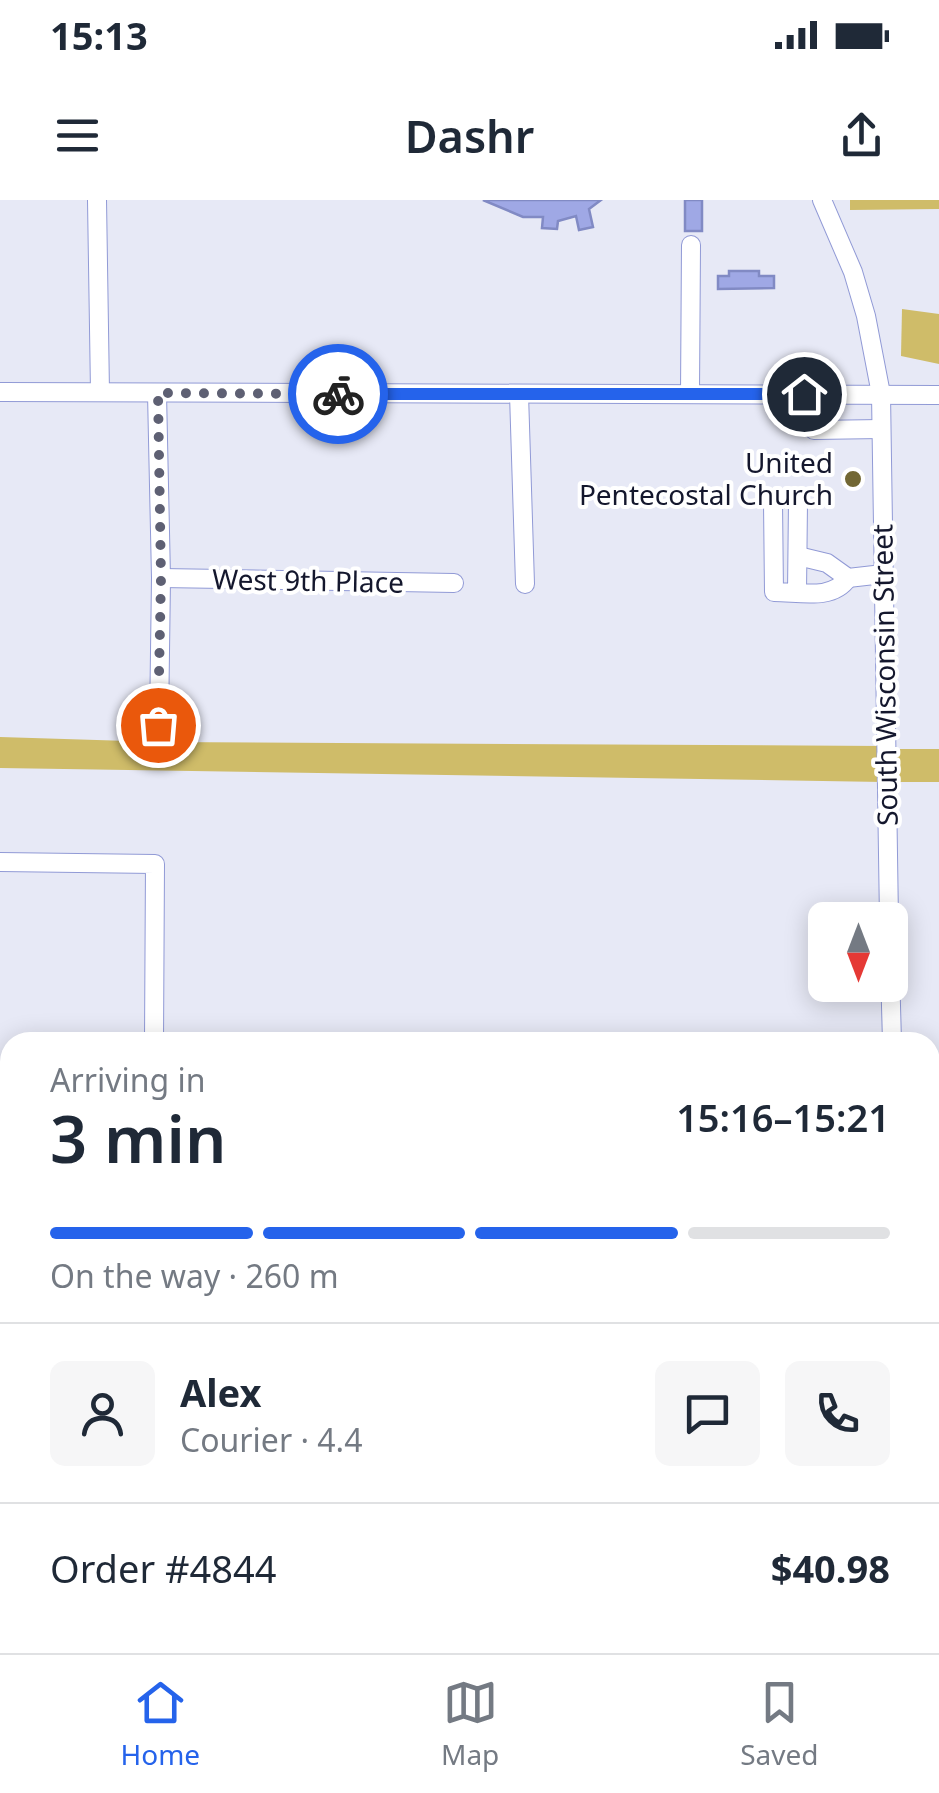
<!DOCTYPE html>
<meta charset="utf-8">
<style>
body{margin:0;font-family:"Noto Sans",sans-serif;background:#f6f6f7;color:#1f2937;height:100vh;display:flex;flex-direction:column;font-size:38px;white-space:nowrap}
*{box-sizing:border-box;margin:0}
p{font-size:32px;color:#747a83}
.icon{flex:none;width:55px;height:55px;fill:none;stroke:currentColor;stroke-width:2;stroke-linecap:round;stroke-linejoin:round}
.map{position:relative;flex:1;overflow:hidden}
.details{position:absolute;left:0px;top:832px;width:940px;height:622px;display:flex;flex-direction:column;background:#fff;border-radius:30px 30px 0 0;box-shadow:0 5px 25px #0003}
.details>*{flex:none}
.needle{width:65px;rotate:180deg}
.controls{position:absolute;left:808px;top:702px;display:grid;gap:20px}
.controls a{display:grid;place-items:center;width:100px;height:100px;border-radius:15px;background:#fff;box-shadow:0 5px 25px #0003;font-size:50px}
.pin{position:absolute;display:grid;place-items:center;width:85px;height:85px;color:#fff;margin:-42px;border:5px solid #fff;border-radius:50%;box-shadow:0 2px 10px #0007}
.courier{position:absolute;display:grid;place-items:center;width:100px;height:100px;margin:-50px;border:8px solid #2563eb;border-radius:50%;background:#fff;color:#222;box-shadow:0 2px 12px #0007}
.overview em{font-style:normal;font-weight:600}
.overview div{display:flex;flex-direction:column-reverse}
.overview{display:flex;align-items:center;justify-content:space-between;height:170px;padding:0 50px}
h1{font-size:65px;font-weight:600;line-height:75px}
.bar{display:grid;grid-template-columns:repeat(4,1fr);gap:15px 10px;align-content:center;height:120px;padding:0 50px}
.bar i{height:12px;border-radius:8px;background:#e0e1e3}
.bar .current{background:#2563eb}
.bar p{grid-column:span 4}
.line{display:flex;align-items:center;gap:25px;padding:0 50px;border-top:2px solid #e0e1e3}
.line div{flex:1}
.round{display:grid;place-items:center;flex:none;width:105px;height:105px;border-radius:15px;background:#f6f6f7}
.status{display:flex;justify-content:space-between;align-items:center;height:70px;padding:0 50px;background:#fff;direction:ltr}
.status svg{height:28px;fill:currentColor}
header{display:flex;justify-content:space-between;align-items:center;height:130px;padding:0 50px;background:#fff;font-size:45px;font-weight:600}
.tab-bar{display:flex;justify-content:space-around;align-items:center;height:140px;border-top:2px solid #e0e1e3;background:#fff;font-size:28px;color:#747a83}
.tab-bar a{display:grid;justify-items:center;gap:5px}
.tab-bar .current{color:#2563eb}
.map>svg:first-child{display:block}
.green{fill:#cfbc69}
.water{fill:#48bfdc}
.building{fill:#9fa8e5;stroke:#818ac4;stroke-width:2.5}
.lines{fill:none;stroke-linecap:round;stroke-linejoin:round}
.minor-casing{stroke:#919ad6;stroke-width:20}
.minor{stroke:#fff;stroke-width:18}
.done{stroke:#5e6073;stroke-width:10;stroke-dasharray:0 18}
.route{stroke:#2563eb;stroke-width:12}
.poi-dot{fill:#726734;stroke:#fff;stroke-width:4}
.labels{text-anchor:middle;stroke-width:8;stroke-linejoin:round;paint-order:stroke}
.poi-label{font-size:28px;fill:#14172d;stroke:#fff;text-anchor:end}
.street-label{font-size:28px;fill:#14172d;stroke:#fff}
</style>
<div class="status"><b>15:13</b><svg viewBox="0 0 49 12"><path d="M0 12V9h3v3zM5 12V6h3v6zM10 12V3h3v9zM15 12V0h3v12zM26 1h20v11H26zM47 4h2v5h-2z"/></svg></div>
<header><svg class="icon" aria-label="menu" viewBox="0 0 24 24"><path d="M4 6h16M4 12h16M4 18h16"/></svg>Dashr<svg class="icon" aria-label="share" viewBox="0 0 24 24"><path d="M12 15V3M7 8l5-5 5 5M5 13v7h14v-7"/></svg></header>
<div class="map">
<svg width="939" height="1453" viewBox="0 0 939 1453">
<rect width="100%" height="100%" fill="#e7e9f6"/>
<g class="green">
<polygon points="850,0 939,0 939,9 850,10"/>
<polygon points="902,109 939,114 939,164 901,156"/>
<polygon points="0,537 161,542 882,546 883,582 0,568"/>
<rect x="891" y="549" width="48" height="33"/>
<polygon points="0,925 10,925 10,1097 0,1096"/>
<polygon points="0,1213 10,1216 10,1445 163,1445 163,1453 0,1453"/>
</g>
<polygon class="water" points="0,1137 10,1142 10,1216 0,1213"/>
<g class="building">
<polygon points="483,0 601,0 589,9 593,27 579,30 576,16 558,21 557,29 542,28 543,17 523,17"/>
<rect x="685" y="0" width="17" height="31"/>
<polygon points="729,71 759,71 759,76 774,76 774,88 718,89 718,76 729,76"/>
</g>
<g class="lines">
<g class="minor-casing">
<g id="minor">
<polyline points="97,0 100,192"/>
<polyline points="822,0 853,72 866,116 881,194 889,720"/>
<polyline points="0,192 939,195"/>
<polyline points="157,193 161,378 159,525"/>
<polyline points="519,194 525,384"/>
<polyline points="690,194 691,45"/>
<polyline points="814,230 881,229"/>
<polyline points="798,356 827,363 848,378 883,374"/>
<polyline points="161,378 454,383"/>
<path d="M797 392 798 302 795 299H777L773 303 774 392C800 392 832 401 848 378"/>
<polyline points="0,662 155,664 154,842"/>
<polyline points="890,769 892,842"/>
<polyline points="0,919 10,919"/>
<polyline points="930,927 939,927"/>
<polyline points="930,1105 939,1105"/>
<polyline points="342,1445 342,1453"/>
<polyline points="703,1445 703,1453"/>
<polyline points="895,1445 895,1453"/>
<polyline points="170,1453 170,1445"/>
<polyline points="526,1453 526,1445"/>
<polyline points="788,1453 788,1445"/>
<polyline points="851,1453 857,1445"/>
</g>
</g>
<use href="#minor" class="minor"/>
</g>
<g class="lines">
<polyline class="done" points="158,525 161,378 158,193 338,194"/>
<polyline class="route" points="338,194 804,194"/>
</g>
<circle class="poi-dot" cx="853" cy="279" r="10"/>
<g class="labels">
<g class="poi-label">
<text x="833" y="273">United<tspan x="833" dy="32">Pentecostal Church</tspan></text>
</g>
<g class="street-label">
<text transform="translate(308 381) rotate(1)" y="10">West 9th Place</text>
<text transform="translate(885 475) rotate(-91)" y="10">South Wisconsin Street</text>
</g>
</g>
</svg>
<div class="controls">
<a><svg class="needle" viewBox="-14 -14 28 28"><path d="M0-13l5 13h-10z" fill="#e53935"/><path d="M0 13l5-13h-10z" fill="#747a83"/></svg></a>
</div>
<div class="pin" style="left:158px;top:525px;background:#ea580c"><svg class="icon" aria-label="bag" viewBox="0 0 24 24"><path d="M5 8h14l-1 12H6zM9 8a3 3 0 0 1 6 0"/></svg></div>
<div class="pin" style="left:804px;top:194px;background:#1f2937"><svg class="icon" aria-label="home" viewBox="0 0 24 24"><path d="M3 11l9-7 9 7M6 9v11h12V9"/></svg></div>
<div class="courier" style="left:338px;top:194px"><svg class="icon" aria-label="bike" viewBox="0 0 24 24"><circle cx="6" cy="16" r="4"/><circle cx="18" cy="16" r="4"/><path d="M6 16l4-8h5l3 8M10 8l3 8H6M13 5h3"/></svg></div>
<section class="details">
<div class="overview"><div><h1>3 min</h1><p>Arriving in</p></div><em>15:16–15:21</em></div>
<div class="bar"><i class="current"></i><i class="current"></i><i class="current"></i><i></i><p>On the way · 260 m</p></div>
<div class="line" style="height:180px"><a class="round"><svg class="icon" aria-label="person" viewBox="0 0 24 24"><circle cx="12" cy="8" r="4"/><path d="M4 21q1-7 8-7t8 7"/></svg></a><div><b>Alex</b><p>Courier · 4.4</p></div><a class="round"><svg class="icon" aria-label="chat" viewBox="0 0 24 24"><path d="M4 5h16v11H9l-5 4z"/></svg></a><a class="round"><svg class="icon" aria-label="phone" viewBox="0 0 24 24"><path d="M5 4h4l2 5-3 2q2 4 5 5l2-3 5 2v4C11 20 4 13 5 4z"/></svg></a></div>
<div class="line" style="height:130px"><div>Order #4844</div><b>$40.98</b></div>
</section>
</div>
<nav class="tab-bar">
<a class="current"><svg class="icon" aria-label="home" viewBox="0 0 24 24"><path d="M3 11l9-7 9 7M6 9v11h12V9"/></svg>Home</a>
<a><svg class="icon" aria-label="map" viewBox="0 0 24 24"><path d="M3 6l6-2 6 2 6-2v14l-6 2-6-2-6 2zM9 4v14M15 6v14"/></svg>Map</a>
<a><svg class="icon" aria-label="saved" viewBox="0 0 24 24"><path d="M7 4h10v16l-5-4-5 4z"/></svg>Saved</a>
</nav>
